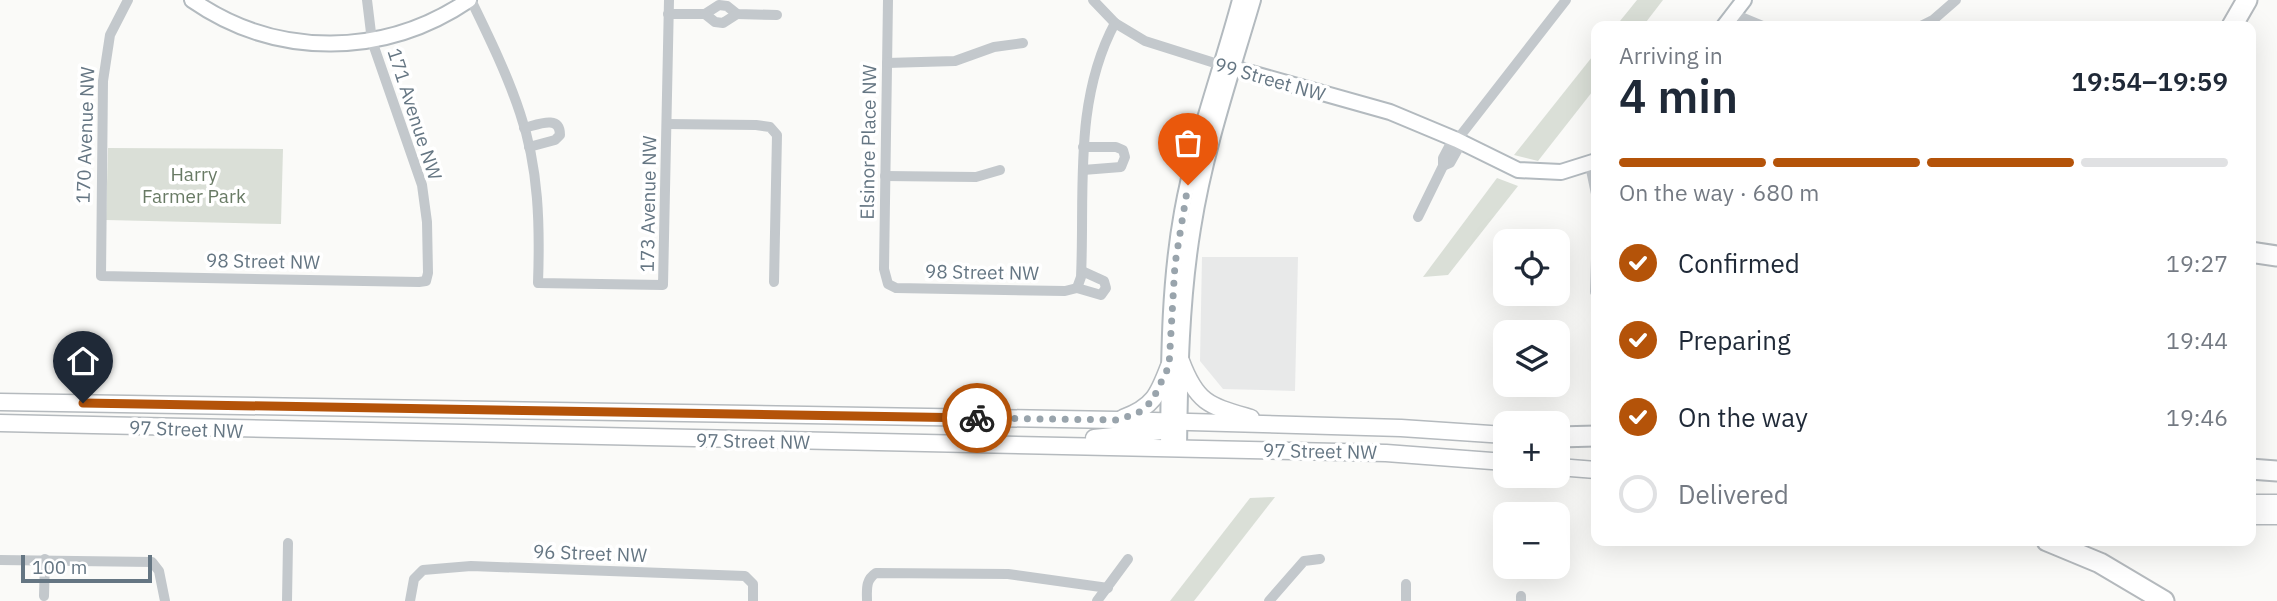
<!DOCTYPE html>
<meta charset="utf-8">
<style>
body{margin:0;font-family:"IBM Plex Sans",sans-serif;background:#f2f2f3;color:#1f2937;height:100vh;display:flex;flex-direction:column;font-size:26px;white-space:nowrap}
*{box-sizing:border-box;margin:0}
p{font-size:23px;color:#747a83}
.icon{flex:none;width:38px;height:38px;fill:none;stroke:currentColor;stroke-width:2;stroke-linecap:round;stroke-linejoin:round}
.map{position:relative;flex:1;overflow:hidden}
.panel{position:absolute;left:1591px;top:21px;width:665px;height:525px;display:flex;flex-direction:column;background:#fff;border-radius:14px;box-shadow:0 7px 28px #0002}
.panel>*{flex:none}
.tools{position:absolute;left:1493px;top:229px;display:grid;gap:14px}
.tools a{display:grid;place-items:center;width:77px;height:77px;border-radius:14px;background:#fff;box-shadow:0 7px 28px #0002;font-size:35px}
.scale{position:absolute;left:21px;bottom:18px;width:131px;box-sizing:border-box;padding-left:7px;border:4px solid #657683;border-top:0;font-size:19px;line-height:24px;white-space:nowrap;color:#657683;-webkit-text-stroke:5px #fff;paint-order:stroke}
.pin{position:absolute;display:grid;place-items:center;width:60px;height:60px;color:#fff;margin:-72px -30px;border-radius:50% 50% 50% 0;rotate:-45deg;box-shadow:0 0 7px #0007}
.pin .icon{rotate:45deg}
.courier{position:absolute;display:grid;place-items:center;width:70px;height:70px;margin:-35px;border:5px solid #b45309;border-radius:50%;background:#fff;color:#222;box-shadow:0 2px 9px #0007}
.summary em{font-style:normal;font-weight:600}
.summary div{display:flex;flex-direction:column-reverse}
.summary{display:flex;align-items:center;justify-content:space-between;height:119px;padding:0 28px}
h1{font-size:46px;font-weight:600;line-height:52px}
.bar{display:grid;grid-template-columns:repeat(4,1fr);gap:10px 7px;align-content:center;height:84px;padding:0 28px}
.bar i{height:9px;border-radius:5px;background:#e0e1e3}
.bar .selected{background:#b45309}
.bar p{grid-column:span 4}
ol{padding:0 28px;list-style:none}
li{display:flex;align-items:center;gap:21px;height:77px}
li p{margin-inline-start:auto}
li .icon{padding:7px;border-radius:50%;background:#b45309;color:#fff;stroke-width:4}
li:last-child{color:#747a83}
li i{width:38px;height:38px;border:4px solid #e0e1e3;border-radius:50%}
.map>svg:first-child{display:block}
.built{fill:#e8e9e9}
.green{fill:#dadfd7}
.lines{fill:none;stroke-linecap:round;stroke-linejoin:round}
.secondary-casing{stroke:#b3babf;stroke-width:18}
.primary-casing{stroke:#b5babe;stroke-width:19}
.highway-casing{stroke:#b4b9bd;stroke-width:23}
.street{stroke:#c3c8cc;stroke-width:10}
.secondary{stroke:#fff;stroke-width:14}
.primary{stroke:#fff;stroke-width:16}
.highway{stroke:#fff;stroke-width:19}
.done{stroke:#99a4ac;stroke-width:7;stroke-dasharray:0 12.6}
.route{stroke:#b45309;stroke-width:9}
.labels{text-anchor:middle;stroke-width:7;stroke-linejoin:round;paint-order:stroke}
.street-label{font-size:19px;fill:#657683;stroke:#fff}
.park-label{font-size:19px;fill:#687a64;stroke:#fff}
</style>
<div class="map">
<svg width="2277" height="601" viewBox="0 0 2277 601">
<rect width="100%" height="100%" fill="#fafaf8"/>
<polygon class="built" points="1202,257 1298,257 1295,391 1223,389 1200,361"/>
<g class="green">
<polygon points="1637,0 1663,0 1643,26 1616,26"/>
<polygon points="1596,52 1596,87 1538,161 1514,155"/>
<polygon points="108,148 283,149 281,224 106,220"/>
<polygon points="1497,178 1518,186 1448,275 1423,277"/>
<polygon points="1275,497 1194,601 1170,601 1250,498"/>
</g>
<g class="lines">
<g class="secondary-casing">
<g id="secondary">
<path d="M192 0C277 59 385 57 469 0"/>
<polyline points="1724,26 1744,0"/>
<polyline points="1226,66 1390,112 1457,140 1518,170 1561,172 1596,161"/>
<path d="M1168 448C1169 369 1168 290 1182 212 1195 140 1221 71 1240 0"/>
<path d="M1179 448C1180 375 1181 301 1193 228 1205 151 1231 75 1253 0"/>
</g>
</g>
<g class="primary-casing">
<g id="primary">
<path d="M1181 361C1197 404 1210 406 1251 418"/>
<polyline points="0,402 1117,420 1401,428 1505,435"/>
<path d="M1123 418C1153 407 1158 395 1169 366"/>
<polyline points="0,423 1386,453 1505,462"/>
<polyline points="1094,438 1172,430"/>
<polyline points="1558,467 1596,470"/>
<polyline points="2250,503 2277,503"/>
<polyline points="2250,516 2277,516"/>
</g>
</g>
<g class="highway-casing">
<g id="highway">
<polyline points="2232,26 2247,0"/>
<polyline points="2250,252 2277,256"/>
<polyline points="1558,437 1596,436"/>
<polyline points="2250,469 2277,471"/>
<polyline points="2047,541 2100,563 2164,601"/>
</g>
</g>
<g class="street">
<polyline points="128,0 110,35 103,81 101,276 419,282 426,281 428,273 427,222 422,185 372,41 367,0"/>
<path d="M471 0C489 37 507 74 520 113 539 168 540 226 538 283L663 285 669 0"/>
<polyline points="888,0 884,269 888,284 896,288 1065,291 1077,288"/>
<polyline points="1093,0 1115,23 1145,41 1221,65"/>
<polyline points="668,14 705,14 719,5 727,6 737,14 777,15"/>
<polyline points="705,14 715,22 723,23 737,14"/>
<polyline points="1734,14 1763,26"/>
<polyline points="1921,26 1933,20 1956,0"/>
<polyline points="887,63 955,61 994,47 1023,43"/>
<polyline points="667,124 756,125 770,127 777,135 774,282"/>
<path d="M524 128C537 125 560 114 560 135L555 140 529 147"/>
<polyline points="1083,147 1116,147 1123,150 1125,157 1121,167 1083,170"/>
<polyline points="1590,165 1596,194"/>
<polyline points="1443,166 1450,163 1459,147 1457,140"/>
<polyline points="885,176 976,177 1000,170"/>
<polyline points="1418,217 1443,166 1443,158 1452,141 1457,140 1566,0"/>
<path d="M1077 288 1081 277C1085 191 1073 101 1115 23"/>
<polyline points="1077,288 1101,295 1106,288 1104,281 1082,271"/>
<polyline points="1595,292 1596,260"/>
<polyline points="0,560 152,562 159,571 165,601"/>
<polyline points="44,596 45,559"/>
<polyline points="287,601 288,543"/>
<polyline points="410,601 414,579 423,570 471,566 745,576 753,584 753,601"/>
<path d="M867 601C867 590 865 580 876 573L1008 574 1108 588"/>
<polyline points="1097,601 1128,559"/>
<polyline points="1269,601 1304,561 1320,559"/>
<polyline points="1406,601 1406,584"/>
<polyline points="1521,601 1521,596"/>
</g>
<use href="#secondary" class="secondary"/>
<use href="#primary" class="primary"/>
<use href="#highway" class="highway"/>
</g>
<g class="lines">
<polyline class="done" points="977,418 1117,420 1138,413 1152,401 1169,366 1175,264 1188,185"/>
<polyline class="route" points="83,403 977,418"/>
</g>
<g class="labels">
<g class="street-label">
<text transform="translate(1270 79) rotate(16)" y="7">99 Street NW</text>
<text transform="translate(415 114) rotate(72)" y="7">171 Avenue NW</text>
<text transform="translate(85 135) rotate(-88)" y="7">170 Avenue NW</text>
<text transform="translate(868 142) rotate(-89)" y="7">Elsinore Place NW</text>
<text transform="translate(648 204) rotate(-89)" y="7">173 Avenue NW</text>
<text transform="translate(263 261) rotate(1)" y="7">98 Street NW</text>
<text transform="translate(982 272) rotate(1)" y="7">98 Street NW</text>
<text transform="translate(186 429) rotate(2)" y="7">97 Street NW</text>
<text transform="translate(753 441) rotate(1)" y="7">97 Street NW</text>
<text transform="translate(1320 451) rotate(1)" y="7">97 Street NW</text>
<text transform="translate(590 553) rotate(2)" y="7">96 Street NW</text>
</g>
<g class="park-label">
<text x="194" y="181">Harry<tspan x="194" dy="22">Farmer Park</tspan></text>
</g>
</g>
</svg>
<div class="tools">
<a><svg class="icon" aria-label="locate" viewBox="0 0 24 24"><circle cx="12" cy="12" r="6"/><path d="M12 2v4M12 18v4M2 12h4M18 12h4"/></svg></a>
<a><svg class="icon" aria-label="layers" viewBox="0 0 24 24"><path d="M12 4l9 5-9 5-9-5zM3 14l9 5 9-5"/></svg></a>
<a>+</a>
<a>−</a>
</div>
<div class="scale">100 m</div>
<div class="pin" style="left:1188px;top:185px;background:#ea580c"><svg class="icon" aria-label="bag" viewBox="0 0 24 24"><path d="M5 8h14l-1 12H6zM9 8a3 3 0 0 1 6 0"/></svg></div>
<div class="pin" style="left:83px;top:403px;background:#1f2937"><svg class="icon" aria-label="home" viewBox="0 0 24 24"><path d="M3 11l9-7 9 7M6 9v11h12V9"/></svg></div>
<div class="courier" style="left:977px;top:418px"><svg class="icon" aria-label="bike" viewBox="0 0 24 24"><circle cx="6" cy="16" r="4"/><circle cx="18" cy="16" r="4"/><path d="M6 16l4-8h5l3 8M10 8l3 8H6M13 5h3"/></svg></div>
<section class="panel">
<div class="summary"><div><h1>4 min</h1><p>Arriving in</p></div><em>19:54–19:59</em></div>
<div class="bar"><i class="selected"></i><i class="selected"></i><i class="selected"></i><i></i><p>On the way · 680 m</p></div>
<ol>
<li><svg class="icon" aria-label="check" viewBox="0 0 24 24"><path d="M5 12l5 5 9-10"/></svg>Confirmed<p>19:27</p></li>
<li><svg class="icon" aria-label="check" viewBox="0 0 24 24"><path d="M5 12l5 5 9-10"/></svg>Preparing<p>19:44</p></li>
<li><svg class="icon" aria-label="check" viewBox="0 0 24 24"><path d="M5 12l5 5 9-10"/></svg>On the way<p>19:46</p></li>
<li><i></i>Delivered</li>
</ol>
</section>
</div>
